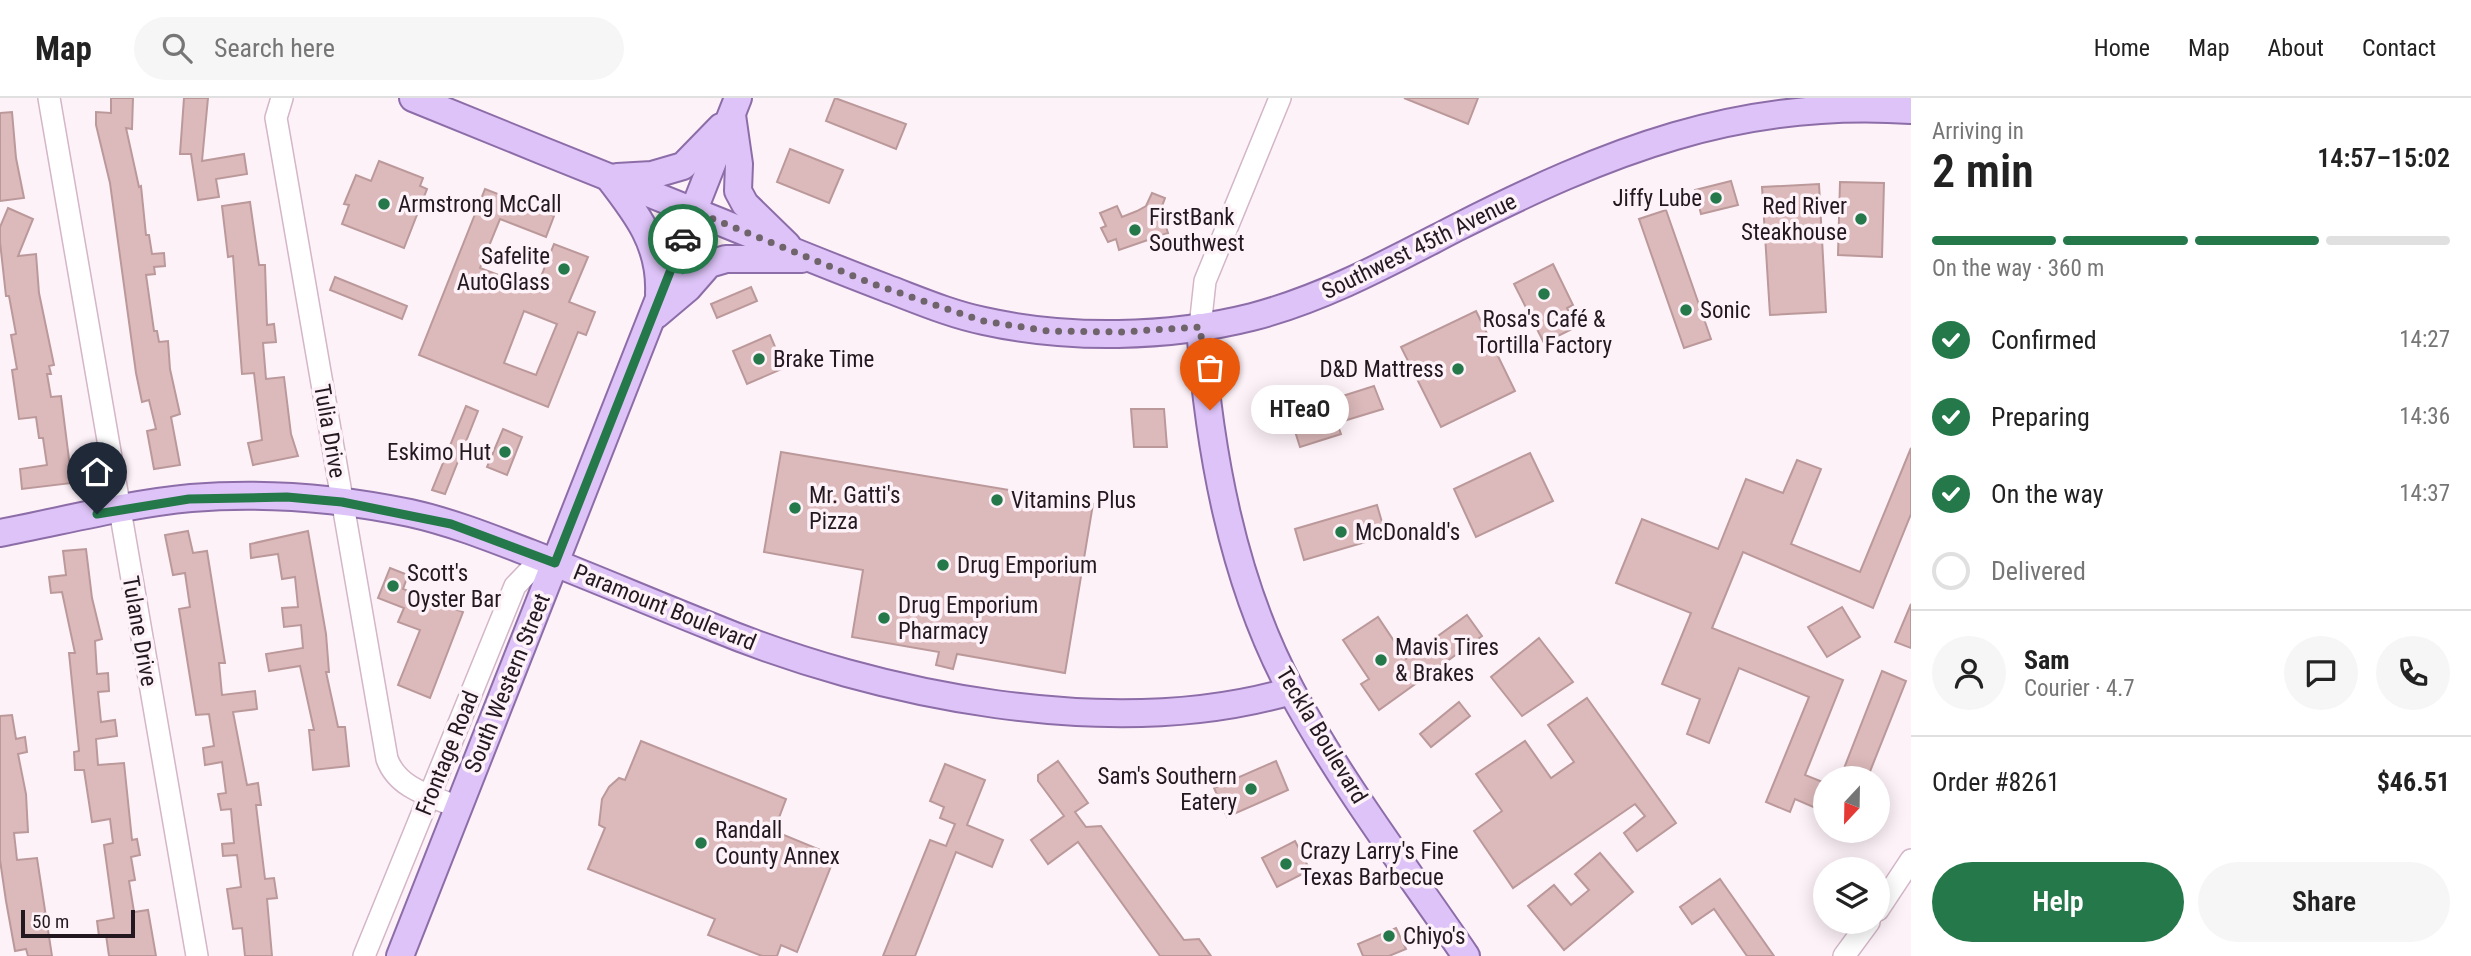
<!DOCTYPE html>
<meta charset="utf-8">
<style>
body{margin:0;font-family:"Roboto Condensed",sans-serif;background:#f6f6f6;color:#222;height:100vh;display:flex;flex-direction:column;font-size:26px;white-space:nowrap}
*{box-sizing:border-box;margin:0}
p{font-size:23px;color:#767676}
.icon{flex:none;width:38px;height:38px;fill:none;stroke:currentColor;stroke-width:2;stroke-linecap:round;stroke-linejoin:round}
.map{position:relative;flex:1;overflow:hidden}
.panel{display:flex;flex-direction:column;background:#fff;width:560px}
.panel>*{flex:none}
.needle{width:46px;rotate:202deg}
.fabs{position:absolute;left:1813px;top:668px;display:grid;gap:14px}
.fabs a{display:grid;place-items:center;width:77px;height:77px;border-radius:50%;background:#fff;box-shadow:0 4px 18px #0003;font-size:35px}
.scale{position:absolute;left:21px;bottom:18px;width:114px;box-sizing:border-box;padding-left:7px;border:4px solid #23181f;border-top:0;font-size:19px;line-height:24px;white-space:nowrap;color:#23181f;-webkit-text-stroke:5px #fef2f9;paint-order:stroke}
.pin{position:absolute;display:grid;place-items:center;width:60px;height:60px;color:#fff;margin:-72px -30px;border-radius:50% 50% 50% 0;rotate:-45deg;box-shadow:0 0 7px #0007}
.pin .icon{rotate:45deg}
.courier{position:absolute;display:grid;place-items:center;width:70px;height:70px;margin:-35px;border:5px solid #24784a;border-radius:50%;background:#fff;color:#222;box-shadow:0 2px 9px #0007}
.bubble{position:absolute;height:49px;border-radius:24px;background:#fff;box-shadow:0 4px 18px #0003;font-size:23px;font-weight:600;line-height:49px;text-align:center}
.overview em{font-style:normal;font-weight:600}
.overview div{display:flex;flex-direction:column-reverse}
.overview{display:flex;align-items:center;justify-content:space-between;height:119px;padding:0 21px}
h1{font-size:46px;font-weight:600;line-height:52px}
.bar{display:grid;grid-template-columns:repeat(4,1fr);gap:10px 7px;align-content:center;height:84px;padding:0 21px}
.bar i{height:9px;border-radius:5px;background:#e0e0e0}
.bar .selected{background:#24784a}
.bar p{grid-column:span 4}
.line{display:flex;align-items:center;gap:18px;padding:0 21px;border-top:2px solid #e0e0e0}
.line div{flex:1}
.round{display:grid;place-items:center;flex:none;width:74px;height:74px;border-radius:37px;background:#f6f6f6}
ol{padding:0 21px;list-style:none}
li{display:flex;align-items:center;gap:21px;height:77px}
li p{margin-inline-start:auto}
li .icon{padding:7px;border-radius:50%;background:#24784a;color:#fff;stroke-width:4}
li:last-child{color:#767676}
li i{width:38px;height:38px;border:4px solid #e0e0e0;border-radius:50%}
.button{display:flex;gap:14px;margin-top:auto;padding:14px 21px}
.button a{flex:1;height:80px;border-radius:42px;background:#24784a;color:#fff;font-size:28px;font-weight:600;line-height:80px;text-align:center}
.button a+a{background:#f6f6f6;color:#222}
header{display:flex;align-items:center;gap:42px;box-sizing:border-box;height:98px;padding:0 35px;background:#fff;border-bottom:2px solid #e0e0e0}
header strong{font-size:33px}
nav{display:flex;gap:38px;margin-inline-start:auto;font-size:24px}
.search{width:490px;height:63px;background:#f6f6f6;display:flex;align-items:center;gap:18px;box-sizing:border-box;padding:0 24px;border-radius:38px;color:#767676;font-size:26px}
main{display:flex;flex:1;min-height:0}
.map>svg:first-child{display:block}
.building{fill:#dcb9ba;stroke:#bb999a;stroke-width:2;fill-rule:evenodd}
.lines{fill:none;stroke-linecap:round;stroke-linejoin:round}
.minor-casing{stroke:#d3b6c7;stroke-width:24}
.major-casing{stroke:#8d6da8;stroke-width:30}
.minor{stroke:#fff;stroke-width:21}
.major{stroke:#ddc3f7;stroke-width:26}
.done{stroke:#70646b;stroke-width:7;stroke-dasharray:0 12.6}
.route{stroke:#24784a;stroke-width:9}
.poi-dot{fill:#24784a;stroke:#fef2f9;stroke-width:2.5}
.labels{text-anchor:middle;stroke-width:7;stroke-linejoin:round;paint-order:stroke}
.poi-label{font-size:23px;fill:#23181f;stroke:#fef2f9;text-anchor:start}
.street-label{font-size:23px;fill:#23181f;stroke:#fef2f9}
</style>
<header>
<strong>Map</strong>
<div class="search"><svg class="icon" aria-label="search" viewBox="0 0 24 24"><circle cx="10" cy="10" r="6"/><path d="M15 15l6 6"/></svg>Search here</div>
<nav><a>Home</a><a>Map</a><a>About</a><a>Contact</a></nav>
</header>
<main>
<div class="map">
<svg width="1911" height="858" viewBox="0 0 1911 858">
<rect width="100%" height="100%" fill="#fef2f9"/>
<g class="building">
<polygon points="111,0 133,0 132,31 126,30 139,89 141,88 146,137 149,137 152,156 164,155 165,168 154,169 155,176 146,177 154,233 157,233 159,244 168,243 170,271 180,316 171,319 180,367 154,371 147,333 156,331 149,302 142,304 136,275 110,85 96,27 96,14 111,15"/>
<polygon points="184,0 208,0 202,63 244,56 247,76 216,81 219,99 198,102 191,56 180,56"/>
<polygon points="835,0 906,26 896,51 826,23"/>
<polygon points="1404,0 1478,0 1468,26"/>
<polygon points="12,14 16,60 24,100 0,103 0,15"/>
<polygon points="790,51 843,72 829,105 777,84"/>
<polygon points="379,63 423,80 420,88 427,91 404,150 342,126 349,107 344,106 356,77 371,83"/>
<polygon points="1731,83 1738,107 1701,116 1695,92"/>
<polygon points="1840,84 1884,85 1882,159 1838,157"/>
<polygon points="1819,86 1826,214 1770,217 1762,89"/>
<path d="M485 91 554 118 546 139 500 121 480 170 536 191 554 146 588 159 569 204 595 214 586 237 578 234 548 309 419 257ZM524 213 557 226 536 277 504 265Z"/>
<polygon points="1152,95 1165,100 1161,111 1167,113 1164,122 1168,135 1119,152 1116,141 1108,144 1101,130 1106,128 1100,115 1117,108 1122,119 1137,113 1146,108"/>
<polygon points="250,104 259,167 265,167 267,227 274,226 276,244 263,245 266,281 284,279 291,336 298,358 253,367 248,345 262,342 254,275 242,276 233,158 228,159 222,108"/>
<polygon points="8,110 33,121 18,158 36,156 39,195 54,267 49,268 51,276 47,276 51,299 61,298 72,385 22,391 20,371 47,367 43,340 39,340 36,319 19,321 12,272 17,271 11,237 16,236 9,198 6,198 0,144 0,129"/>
<polygon points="1666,112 1711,241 1684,250 1639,121"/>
<polygon points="1553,166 1573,207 1567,210 1576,229 1544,245 1514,186"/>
<polygon points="335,179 407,208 402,221 330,192"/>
<polygon points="751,189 757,203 717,220 711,206"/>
<polygon points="1476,213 1515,293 1441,329 1401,249"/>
<polygon points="770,237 784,270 747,286 733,253"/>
<polygon points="1374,288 1383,311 1337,325 1341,336 1300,349 1293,327 1301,325 1298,317 1305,304 1328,297 1330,302"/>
<polygon points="466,308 478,313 445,396 432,392"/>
<polygon points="1131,311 1164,311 1167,349 1134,349"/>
<polygon points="503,331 522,339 507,377 487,369"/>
<polygon points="1911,350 1911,416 1873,510 1743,454 1712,530 1843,582 1805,677 1825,685 1825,714 1795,701 1790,714 1766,704 1809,599 1739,570 1709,645 1687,636 1700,601 1662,586 1691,515 1616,485 1642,421 1718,451 1746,381 1783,395 1797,362 1821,371 1791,446 1860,474"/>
<polygon points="781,354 1093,406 1065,575 957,556 953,571 936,567 939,554 852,539 863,472 764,454"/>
<polygon points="1530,355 1553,403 1476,439 1454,391"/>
<polygon points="1377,407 1386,438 1304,462 1295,431"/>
<polygon points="188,433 193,455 207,453 225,565 219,565 222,597 255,593 257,611 233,614 247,687 258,685 261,707 256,707 265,781 274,780 277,800 267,801 272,858 245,858 242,830 233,831 227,791 241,789 237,757 223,758 222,746 234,745 231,711 221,712 218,696 226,695 222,664 205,667 203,650 214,648 209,616 196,617 179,511 190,509 185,475 173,477 165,437"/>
<polygon points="308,433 326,536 329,574 326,574 338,629 345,629 349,668 313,672 309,632 314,632 300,568 269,573 266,556 303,550 301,527 284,529 282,510 298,509 295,479 282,481 278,456 251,460 250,446"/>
<polygon points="86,451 92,500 102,541 95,543 97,576 108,575 109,593 98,594 101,624 115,622 117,638 96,641 98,667 124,665 132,742 137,741 140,757 131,759 135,782 129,783 134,814 148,812 156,858 109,858 106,837 99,838 97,823 114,820 104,747 113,745 110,721 92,724 84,672 75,672 74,654 79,653 69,555 75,555 62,494 51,495 49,479 66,477 63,453"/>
<polygon points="390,470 408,477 403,491 463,514 430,600 398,587 420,532 398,524 404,510 378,500"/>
<polygon points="1911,506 1911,550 1895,544"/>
<polygon points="1842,509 1860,539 1827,559 1808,529"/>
<polygon points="1467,517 1482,538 1379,612 1361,586 1369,581 1343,542 1378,519 1406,561"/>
<polygon points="1539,540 1573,584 1522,618 1491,579"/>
<polygon points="1882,573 1906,583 1867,681 1847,681 1841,678"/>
<polygon points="1587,600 1676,725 1637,753 1624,735 1645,718 1635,706 1513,790 1474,733 1502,713 1476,676 1525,643 1551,680 1574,664 1548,627"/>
<polygon points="1459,604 1470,618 1431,649 1420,636"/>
<polygon points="12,617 16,641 25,639 27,654 18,656 26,696 28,734 14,735 17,762 37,760 52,858 28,858 26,851 15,853 6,803 0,762 0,618"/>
<polygon points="641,643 786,701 774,733 835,758 797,854 781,847 777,858 762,858 708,837 715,821 588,771 605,730 599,727 602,701 609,689 619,680 625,682"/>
<polygon points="1058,663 1088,705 1075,714 1086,729 1101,728 1184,842 1199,841 1211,858 1160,858 1078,744 1048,766 1031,742 1064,718 1038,683 1038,677"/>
<polygon points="1276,663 1288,692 1227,719 1214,690"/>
<polygon points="945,666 985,682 967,727 1003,742 992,769 956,754 915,858 883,858 930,742 946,748 955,726 940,720 944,709 930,703"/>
<polygon points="1295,743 1310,772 1277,789 1262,760"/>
<polygon points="1600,755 1633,794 1564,852 1528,808 1554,787 1571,807 1589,792 1575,776"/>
<polygon points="1720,781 1774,858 1747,858 1714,811 1692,826 1680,809"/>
<polygon points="1396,830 1406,851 1389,858 1363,858 1358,846"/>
</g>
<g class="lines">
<g class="minor-casing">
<g id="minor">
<polyline points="49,0 197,858"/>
<path d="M282 0 276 20 279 37 387 661C398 691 431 698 458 709"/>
<polyline points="1200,229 1205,183 1280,0"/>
<polyline points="1878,812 1911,762"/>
<polyline points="364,858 515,488 542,460"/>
<polyline points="1844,858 1869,824"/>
</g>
</g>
<g class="major-casing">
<g id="major">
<path d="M413 0C516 42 620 84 723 125 777 147 831 169 886 190 918 202 950 216 984 223 1069 242 1168 240 1252 219 1325 200 1390 164 1456 130 1606 54 1739 0 1911 12"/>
<polyline points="732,17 739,66 738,93 745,106 787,147"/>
<polyline points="617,79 652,77 683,68 721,29"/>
<path d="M609 80C637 116 661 147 659 195"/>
<polyline points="656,217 688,190 709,166 726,161 802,161"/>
<path d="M1200 229C1209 352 1232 482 1291 592 1339 682 1408 773 1466 858"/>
<path d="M0 435C63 423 127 406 191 400 264 394 338 400 410 415 451 424 491 440 530 455 591 479 650 504 710 528 878 598 1113 645 1291 593"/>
<polyline points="400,858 738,0"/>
</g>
</g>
<use href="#minor" class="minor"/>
<use href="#major" class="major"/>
</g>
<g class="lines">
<polyline class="done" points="683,141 694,113 873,186 983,223 1048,233 1121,234 1200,229 1210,312"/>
<polyline class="route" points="97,416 189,401 287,399 342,404 451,426 555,465 683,141"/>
</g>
<g class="poi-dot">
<circle cx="1716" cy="100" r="7"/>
<circle cx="384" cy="106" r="7"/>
<circle cx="1861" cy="121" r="7"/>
<circle cx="1135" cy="132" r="7"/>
<circle cx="564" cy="171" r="7"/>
<circle cx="1544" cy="196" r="7"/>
<circle cx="1686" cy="212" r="7"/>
<circle cx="759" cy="261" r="7"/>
<circle cx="1458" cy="271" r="7"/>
<circle cx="505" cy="354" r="7"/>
<circle cx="997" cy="402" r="7"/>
<circle cx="795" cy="410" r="7"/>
<circle cx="1341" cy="434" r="7"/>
<circle cx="943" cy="467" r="7"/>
<circle cx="393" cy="488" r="7"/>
<circle cx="884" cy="520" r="7"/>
<circle cx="1381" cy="562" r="7"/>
<circle cx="1251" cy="691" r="7"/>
<circle cx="701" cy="745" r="7"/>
<circle cx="1286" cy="766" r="7"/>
<circle cx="1389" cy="838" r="7"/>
</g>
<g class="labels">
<g class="poi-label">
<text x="1702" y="108" text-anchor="end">Jiffy Lube</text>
<text x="398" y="114">Armstrong McCall</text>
<text x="1847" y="116" text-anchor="end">Red River<tspan x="1847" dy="26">Steakhouse</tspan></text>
<text x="1149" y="127">FirstBank<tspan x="1149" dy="26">Southwest</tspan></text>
<text x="550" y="166" text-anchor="end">Safelite<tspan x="550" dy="26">AutoGlass</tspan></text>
<text x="1700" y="220">Sonic</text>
<text x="1544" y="229" text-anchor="middle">Rosa's Café &amp;<tspan x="1544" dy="26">Tortilla Factory</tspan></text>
<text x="773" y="269">Brake Time</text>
<text x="1444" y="279" text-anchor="end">D&amp;D Mattress</text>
<text x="491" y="362" text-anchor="end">Eskimo Hut</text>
<text x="809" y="405">Mr. Gatti's<tspan x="809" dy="26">Pizza</tspan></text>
<text x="1011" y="410">Vitamins Plus</text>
<text x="1355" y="442">McDonald's</text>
<text x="957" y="475">Drug Emporium</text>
<text x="407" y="483">Scott's<tspan x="407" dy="26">Oyster Bar</tspan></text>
<text x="898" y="515">Drug Emporium<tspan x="898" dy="26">Pharmacy</tspan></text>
<text x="1395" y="557">Mavis Tires<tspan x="1395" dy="26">&amp; Brakes</tspan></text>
<text x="1237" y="686" text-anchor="end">Sam's Southern<tspan x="1237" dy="26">Eatery</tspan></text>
<text x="715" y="740">Randall<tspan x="715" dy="26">County Annex</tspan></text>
<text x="1300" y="761">Crazy Larry's Fine<tspan x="1300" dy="26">Texas Barbecue</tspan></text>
<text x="1403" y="846">Chiyo's</text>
</g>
<g class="street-label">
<text transform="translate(1419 148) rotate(-26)" y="8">Southwest 45th Avenue</text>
<text transform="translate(330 333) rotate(80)" y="8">Tulia Drive</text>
<text transform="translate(665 509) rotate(22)" y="8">Paramount Boulevard</text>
<text transform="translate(140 533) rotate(80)" y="8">Tulane Drive</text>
<text transform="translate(507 585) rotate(-68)" y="8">South Western Street</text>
<text transform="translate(1322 637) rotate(59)" y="8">Teckla Boulevard</text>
<text transform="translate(447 655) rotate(-68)" y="8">Frontage Road</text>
</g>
</g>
</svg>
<div class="fabs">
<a><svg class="needle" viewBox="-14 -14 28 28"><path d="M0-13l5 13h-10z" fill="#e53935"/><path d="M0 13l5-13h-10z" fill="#767676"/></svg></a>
<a><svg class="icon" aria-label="layers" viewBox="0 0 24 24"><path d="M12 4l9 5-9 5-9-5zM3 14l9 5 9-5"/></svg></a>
</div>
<div class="scale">50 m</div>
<div class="pin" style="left:1210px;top:312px;background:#ea580c"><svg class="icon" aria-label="bag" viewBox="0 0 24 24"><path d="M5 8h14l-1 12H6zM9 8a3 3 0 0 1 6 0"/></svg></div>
<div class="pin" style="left:97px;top:416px;background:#1f2937"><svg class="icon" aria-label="home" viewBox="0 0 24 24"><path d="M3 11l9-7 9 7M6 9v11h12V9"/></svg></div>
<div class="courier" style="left:683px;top:141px"><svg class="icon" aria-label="car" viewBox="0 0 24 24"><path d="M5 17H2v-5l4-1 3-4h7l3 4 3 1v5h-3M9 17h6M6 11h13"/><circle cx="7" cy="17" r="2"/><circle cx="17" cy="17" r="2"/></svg></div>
<div class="bubble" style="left:1251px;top:287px;width:98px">HTeaO</div>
</div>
<section class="panel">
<div class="overview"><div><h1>2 min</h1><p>Arriving in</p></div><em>14:57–15:02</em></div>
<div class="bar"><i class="selected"></i><i class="selected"></i><i class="selected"></i><i></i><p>On the way · 360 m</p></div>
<ol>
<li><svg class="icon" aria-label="check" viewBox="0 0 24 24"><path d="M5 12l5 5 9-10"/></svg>Confirmed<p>14:27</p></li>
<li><svg class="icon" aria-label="check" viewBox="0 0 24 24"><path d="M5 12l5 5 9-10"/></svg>Preparing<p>14:36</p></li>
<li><svg class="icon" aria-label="check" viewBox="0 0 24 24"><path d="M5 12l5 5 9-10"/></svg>On the way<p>14:37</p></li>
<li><i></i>Delivered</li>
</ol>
<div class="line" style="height:126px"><a class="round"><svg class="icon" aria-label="person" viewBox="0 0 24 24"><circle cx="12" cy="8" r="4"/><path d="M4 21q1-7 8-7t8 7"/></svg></a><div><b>Sam</b><p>Courier · 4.7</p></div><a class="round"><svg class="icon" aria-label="chat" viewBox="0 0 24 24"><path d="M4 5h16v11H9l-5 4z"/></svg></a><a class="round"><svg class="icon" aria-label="phone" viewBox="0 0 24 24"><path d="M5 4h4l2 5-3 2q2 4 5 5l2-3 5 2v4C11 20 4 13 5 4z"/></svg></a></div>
<div class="line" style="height:91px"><div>Order #8261</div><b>$46.51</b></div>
<div class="button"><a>Help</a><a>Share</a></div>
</section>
</main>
